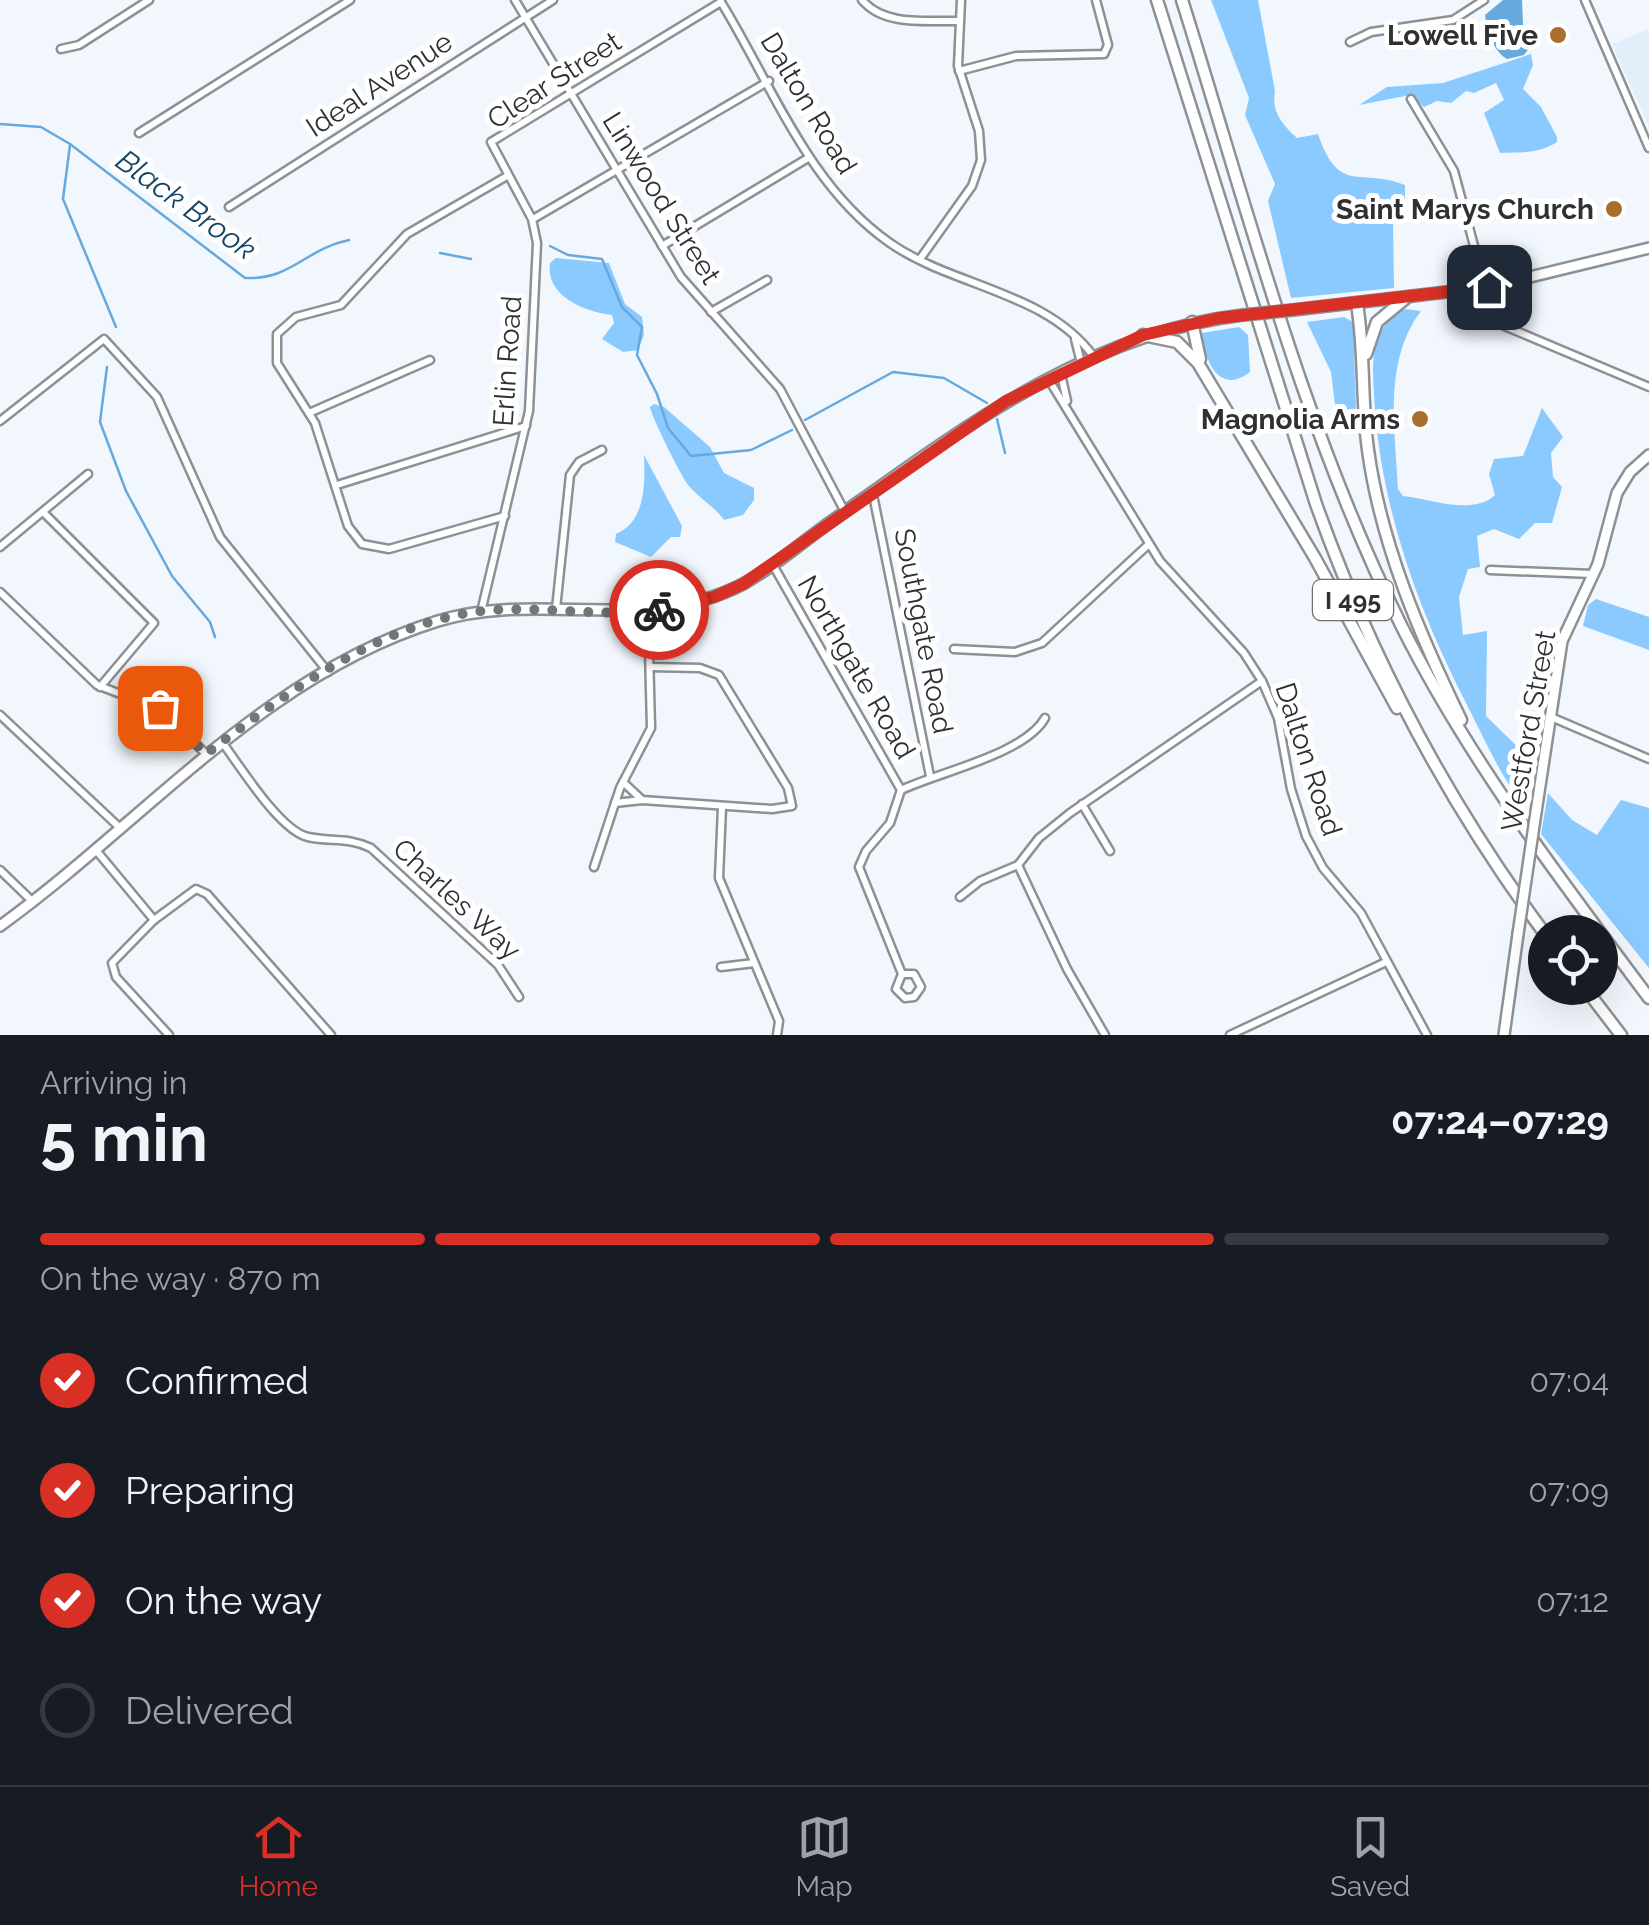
<!DOCTYPE html>
<meta charset="utf-8">
<style>
body{margin:0;font-family:Raleway,sans-serif;background:#242831;color:#f1f3f6;height:100vh;display:flex;flex-direction:column;font-size:38px;white-space:nowrap}
*{box-sizing:border-box;margin:0}
p{font-size:32px;color:#9ea1a6}
.icon{flex:none;width:55px;height:55px;fill:none;stroke:currentColor;stroke-width:2;stroke-linecap:round;stroke-linejoin:round}
.map{position:relative;height:1035px;overflow:hidden}
.drawer{display:flex;flex-direction:column;background:#171b24;flex:1}
.drawer>*{flex:none}
.fabs{position:absolute;left:1528px;top:915px;display:grid;gap:20px}
.fabs a{display:grid;place-items:center;width:90px;height:90px;border-radius:50%;background:#171b24;box-shadow:0 10px 40px #0002;font-size:50px}
.pin{position:absolute;display:grid;place-items:center;width:85px;height:85px;color:#fff;margin:-42px;border-radius:20px;box-shadow:0 5px 15px #0006}
.courier{position:absolute;display:grid;place-items:center;width:100px;height:100px;margin:-50px;border:8px solid #d93025;border-radius:50%;background:#fff;color:#222;box-shadow:0 2px 12px #0007}
.headline em{font-style:normal;font-weight:700}
.headline div{display:flex;flex-direction:column-reverse}
.headline{display:flex;align-items:center;justify-content:space-between;height:170px;padding:0 40px}
h1{font-size:65px;font-weight:700;line-height:75px}
.bar{display:grid;grid-template-columns:repeat(4,1fr);gap:15px 10px;align-content:center;height:120px;padding:0 40px}
.bar i{height:12px;border-radius:8px;background:#363941}
.bar .current{background:#d93025}
.bar p{grid-column:span 4}
ol{padding:0 40px;list-style:none}
li{display:flex;align-items:center;gap:30px;height:110px}
li p{margin-inline-start:auto}
li .icon{padding:10px;border-radius:50%;background:#d93025;color:#fff;stroke-width:4}
li:last-child{color:#9ea1a6}
li i{width:55px;height:55px;border:5px solid #363941;border-radius:50%}
.tab-bar{display:flex;justify-content:space-around;align-items:center;height:140px;border-top:2px solid #363941;background:#171b24;font-size:28px;color:#9ea1a6}
.tab-bar a{display:grid;justify-items:center;gap:5px}
.tab-bar .current{color:#d93025}
.map>svg:first-child{display:block}
.built{fill:#e2eef9}
.green{fill:#8bcaff}
.water{fill:#67a8dd}
.lines{fill:none;stroke-linecap:round;stroke-linejoin:round}
.stream{stroke:#67a8dd;stroke-width:2.5}
.minor-casing{stroke:#8c9196;stroke-width:11}
.major-casing{stroke:#8c9196;stroke-width:14}
.highway-casing{stroke:#8c9196;stroke-width:15}
.minor{stroke:#fff;stroke-width:6}
.major{stroke:#fff;stroke-width:9}
.highway{stroke:#fff;stroke-width:10}
.major-bridge-casing{stroke:#8c9196;stroke-width:14;stroke-linecap:butt}
.major-bridge{stroke:#fff;stroke-width:9}
.done{stroke:#727679;stroke-width:10;stroke-dasharray:0 18}
.route{stroke:#d93025;stroke-width:12}
.poi-dot{fill:#a96f2f;stroke:#fff;stroke-width:4}
.labels{text-anchor:middle;stroke-width:10;stroke-linejoin:round;paint-order:stroke}
.shield{fill:#fff;stroke:#6d6e70;stroke-width:2.5}
.shield-label{font-size:25px;font-weight:bold;fill:#2e3032}
.poi-label{font-size:28px;font-weight:bold;fill:#2e3032;stroke:#fff;text-anchor:end}
.street-label{font-size:28px;fill:#2e3032;stroke:#fff}
.water-label{font-size:30px;font-style:italic;fill:#154569;stroke:#fff}
</style>
<div class="map">
<svg width="1649" height="1035" viewBox="0 0 1649 1035">
<rect width="100%" height="100%" fill="#f1f7fc"/>
<polygon class="built" points="1649,29 1649,126 1612,44"/>
<g class="green">
<path d="M1211 0H1258L1275 91C1271 111 1282 125 1297 138L1318 134C1339 196 1360 167 1405 185V202L1393 224 1394 288 1291 298 1268 201 1275 184 1245 115 1249 98Z"/>
<path d="M1531 54 1533 65 1523 89 1541 107 1557 137V142C1538 154 1522 152 1500 153L1484 113 1504 100 1496 83 1474 93 1466 91 1451 103 1437 101 1424 107 1410 95 1359 105 1387 87 1443 83Z"/>
<path d="M556 258 609 263 625 304 642 317 644 335 638 350 623 352 602 339 614 323 612 315C585 312 545 296 550 263Z"/>
<path d="M1405 309 1421 311C1383 361 1395 430 1398 489L1403 496C1433 499 1472 516 1495 495L1489 474 1494 459 1523 456 1542 408 1563 437 1551 453 1553 477 1562 487 1552 523H1535L1519 539 1494 529 1477 536 1480 567 1468 569 1459 597 1463 635 1487 631 1486 716 1535 764 1525 806C1501 778 1485 740 1468 707 1417 608 1380 506 1374 395 1372 362 1370 326 1405 309Z"/>
<polygon points="1344,317 1353,322 1356,408 1347,415 1336,413 1331,372 1307,322"/>
<path d="M1239 327 1248 335 1250 372C1219 396 1204 360 1202 333Z"/>
<path d="M654 404 664 407 710 447 724 473 754 488V500L743 515 724 520C715 507 700 499 689 486 682 478 652 418 650 407Z"/>
<path d="M644 455 682 526 680 537H671L651 557 615 542 616 534C646 521 645 484 644 455Z"/>
<polygon points="1596,599 1649,617 1649,650 1583,626 1588,605"/>
<polygon points="1548,793 1572,820 1597,835 1621,800 1649,808 1649,968 1541,834"/>
</g>
<path class="water" d="M1503 0H1522L1523 25 1533 43 1524 55 1507 59C1493 51 1487 30 1485 15Z"/>
<g class="lines">
<g class="stream">
<path d="M0 124 41 127 70 144 245 278C292 280 305 249 349 240"/>
<polyline points="70,145 63,199 116,327"/>
<polyline points="550,246 568,255 602,259 622,307 642,327 637,355 657,394 668,428 691,456 751,450 792,430"/>
<polyline points="440,253 471,259"/>
<polyline points="107,367 100,422 126,491 172,576 210,622 215,637"/>
<polyline points="997,419 1005,453"/>
<polyline points="805,420 893,372 944,378 987,403"/>
</g>
<g class="minor-casing">
<g id="minor">
<polyline points="515,0 681,277 780,389 845,512"/>
<path d="M862 0C885 27 927 20 960 21"/>
<polyline points="1585,0 1649,148"/>
<path d="M721 2C772 85 808 186 890 243 953 287 1046 291 1094 357"/>
<polyline points="1350,42 1371,32 1453,20 1484,0"/>
<polyline points="61,49 79,45 149,0"/>
<polyline points="959,71 1016,56 1104,54 1108,45 1096,0"/>
<polyline points="1411,99 1454,171 1485,287 1502,325 1649,387"/>
<polyline points="139,133 350,0"/>
<polyline points="229,207 553,0"/>
<polyline points="533,219 769,81"/>
<polyline points="662,246 808,158"/>
<polyline points="920,259 972,186 981,160 979,131 958,66 961,0"/>
<polyline points="711,312 767,280"/>
<polyline points="1075,339 1081,363"/>
<polyline points="1061,374 1067,401"/>
<polyline points="1049,380 1160,561 1244,653 1262,681 1278,718 1291,789 1306,836 1323,868 1361,913 1427,1035"/>
<polyline points="309,413 430,360"/>
<polyline points="0,421 104,339 157,397 220,537 328,672"/>
<polyline points="337,485 526,426"/>
<polyline points="873,495 930,776"/>
<polyline points="44,513 154,623 100,687"/>
<polyline points="505,516 389,549 362,544 348,526 315,423 277,363 277,334 296,317 341,305 407,234 507,176"/>
<polyline points="0,547 88,474"/>
<polyline points="773,565 901,790"/>
<polyline points="1490,570 1593,574"/>
<polyline points="0,592 97,685 160,709 206,754"/>
<polyline points="556,609 570,475 579,462 602,450"/>
<polyline points="481,612 529,411 537,243 532,219 491,142 721,2"/>
<polyline points="954,649 1015,652 1042,643 1149,544"/>
<polyline points="0,715 119,827"/>
<polyline points="1551,717 1649,759"/>
<path d="M222 742C240 766 280 831 308 837 330 842 349 837 371 848L498 965 519 997"/>
<polyline points="623,782 641,799"/>
<polyline points="901,790 890,823 866,851 859,867 902,974 896,989 905,998 914,997 921,987 914,974 902,974"/>
<path d="M901 790C939 772 1025 754 1045 718"/>
<polyline points="615,803 642,800 772,809 792,806 788,788 719,675 700,668 650,667"/>
<polyline points="1082,804 1110,851"/>
<polyline points="722,807 719,878 779,1021 777,1035"/>
<polyline points="95,849 154,920"/>
<polyline points="594,867 620,788 651,728 648,612"/>
<polyline points="0,870 32,901"/>
<polyline points="960,897 980,881 1018,865"/>
<polyline points="721,967 754,963"/>
<polyline points="169,1035 116,977 112,963 154,920 196,889 207,894 331,1035"/>
<polyline points="1105,1035 1067,969 1018,865 1039,838 1070,813 1262,681"/>
<polyline points="1230,1035 1386,962"/>
</g>
</g>
<g class="major-casing">
<g id="major">
<polyline points="1293,310 1489,287 1649,248"/>
<polyline points="1536,812 1562,641 1598,564 1617,493 1630,472 1649,455"/>
<path d="M0 926C144 822 263 675 438 621 539 590 646 635 743 584 774 567 801 543 829 523 956 433 1085 333 1243 315"/>
<polyline points="1504,1035 1518,934"/>
</g>
</g>
<g class="highway-casing">
<g id="highway">
<path d="M1157 0 1316 504C1371 658 1448 803 1545 934"/>
<path d="M1182 0C1248 210 1303 429 1402 627 1469 760 1560 879 1649 998"/>
<path d="M1357 304C1365 352 1361 401 1368 450 1381 545 1420 635 1461 720"/>
<polyline points="1192,322 1200,359"/>
<polyline points="1143,335 1177,342 1198,363 1315,558 1397,708"/>
<polyline points="1366,354 1377,322 1406,298"/>
<polyline points="1585,988 1621,1035"/>
</g>
</g>
<use href="#minor" class="minor"/>
<use href="#major" class="major"/>
<use href="#highway" class="highway"/>
<g class="major-bridge-casing">
<g id="major-bridge">
<polyline points="1243,315 1293,310"/>
<polyline points="1518,934 1536,812"/>
</g>
</g>
<use href="#major-bridge" class="major-bridge"/>
</g>
<g class="lines">
<path class="done" d="M160 708 206 754C285 694 381 622 483 611 541 605 601 618 659 610"/>
<polyline class="route" points="659,610 714,597 743,584 1006,401 1143,335 1219,318 1489,287"/>
</g>
<g class="poi-dot">
<circle cx="1558" cy="35" r="10"/>
<circle cx="1614" cy="209" r="10"/>
<circle cx="1420" cy="419" r="10"/>
</g>
<g class="labels">
<rect class="shield" x="1313" y="580" width="80" height="40" rx="8"/>
<g class="shield-label">
<text x="1353" y="609">I 495</text>
</g>
<g class="poi-label">
<text x="1538" y="45">Lowell Five</text>
<text x="1594" y="219">Saint Marys Church</text>
<text x="1400" y="429">Magnolia Arms</text>
</g>
<g class="street-label">
<text transform="translate(554 80) rotate(-33)" y="10">Clear Street</text>
<text transform="translate(379 84) rotate(-33)" y="10">Ideal Avenue</text>
<text transform="translate(809 103) rotate(59)" y="10">Dalton Road</text>
<text transform="translate(662 198) rotate(58)" y="10">Linwood Street</text>
<text transform="translate(507 361) rotate(-86)" y="10">Erlin Road</text>
<text transform="translate(924 631) rotate(79)" y="10">Southgate Road</text>
<text transform="translate(857 667) rotate(60)" y="10">Northgate Road</text>
<text transform="translate(1528 731) rotate(-80)" y="10">Westford Street</text>
<text transform="translate(1309 759) rotate(72)" y="10">Dalton Road</text>
<text transform="translate(457 899) rotate(43)" y="10">Charles Way</text>
</g>
<g class="water-label">
<text transform="translate(186 205) rotate(36)" y="10">Black Brook</text>
</g>
</g>
</svg>
<div class="fabs">
<a><svg class="icon" aria-label="locate" viewBox="0 0 24 24"><circle cx="12" cy="12" r="6"/><path d="M12 2v4M12 18v4M2 12h4M18 12h4"/></svg></a>
</div>
<div class="pin" style="left:160px;top:708px;background:#ea580c"><svg class="icon" aria-label="bag" viewBox="0 0 24 24"><path d="M5 8h14l-1 12H6zM9 8a3 3 0 0 1 6 0"/></svg></div>
<div class="pin" style="left:1489px;top:287px;background:#1f2937"><svg class="icon" aria-label="home" viewBox="0 0 24 24"><path d="M3 11l9-7 9 7M6 9v11h12V9"/></svg></div>
<div class="courier" style="left:659px;top:610px"><svg class="icon" aria-label="bike" viewBox="0 0 24 24"><circle cx="6" cy="16" r="4"/><circle cx="18" cy="16" r="4"/><path d="M6 16l4-8h5l3 8M10 8l3 8H6M13 5h3"/></svg></div>
</div>
<section class="drawer">
<div class="headline"><div><h1>5 min</h1><p>Arriving in</p></div><em>07:24–07:29</em></div>
<div class="bar"><i class="current"></i><i class="current"></i><i class="current"></i><i></i><p>On the way · 870 m</p></div>
<ol>
<li><svg class="icon" aria-label="check" viewBox="0 0 24 24"><path d="M5 12l5 5 9-10"/></svg>Confirmed<p>07:04</p></li>
<li><svg class="icon" aria-label="check" viewBox="0 0 24 24"><path d="M5 12l5 5 9-10"/></svg>Preparing<p>07:09</p></li>
<li><svg class="icon" aria-label="check" viewBox="0 0 24 24"><path d="M5 12l5 5 9-10"/></svg>On the way<p>07:12</p></li>
<li><i></i>Delivered</li>
</ol>
</section>
<nav class="tab-bar">
<a class="current"><svg class="icon" aria-label="home" viewBox="0 0 24 24"><path d="M3 11l9-7 9 7M6 9v11h12V9"/></svg>Home</a>
<a><svg class="icon" aria-label="map" viewBox="0 0 24 24"><path d="M3 6l6-2 6 2 6-2v14l-6 2-6-2-6 2zM9 4v14M15 6v14"/></svg>Map</a>
<a><svg class="icon" aria-label="saved" viewBox="0 0 24 24"><path d="M7 4h10v16l-5-4-5 4z"/></svg>Saved</a>
</nav>
